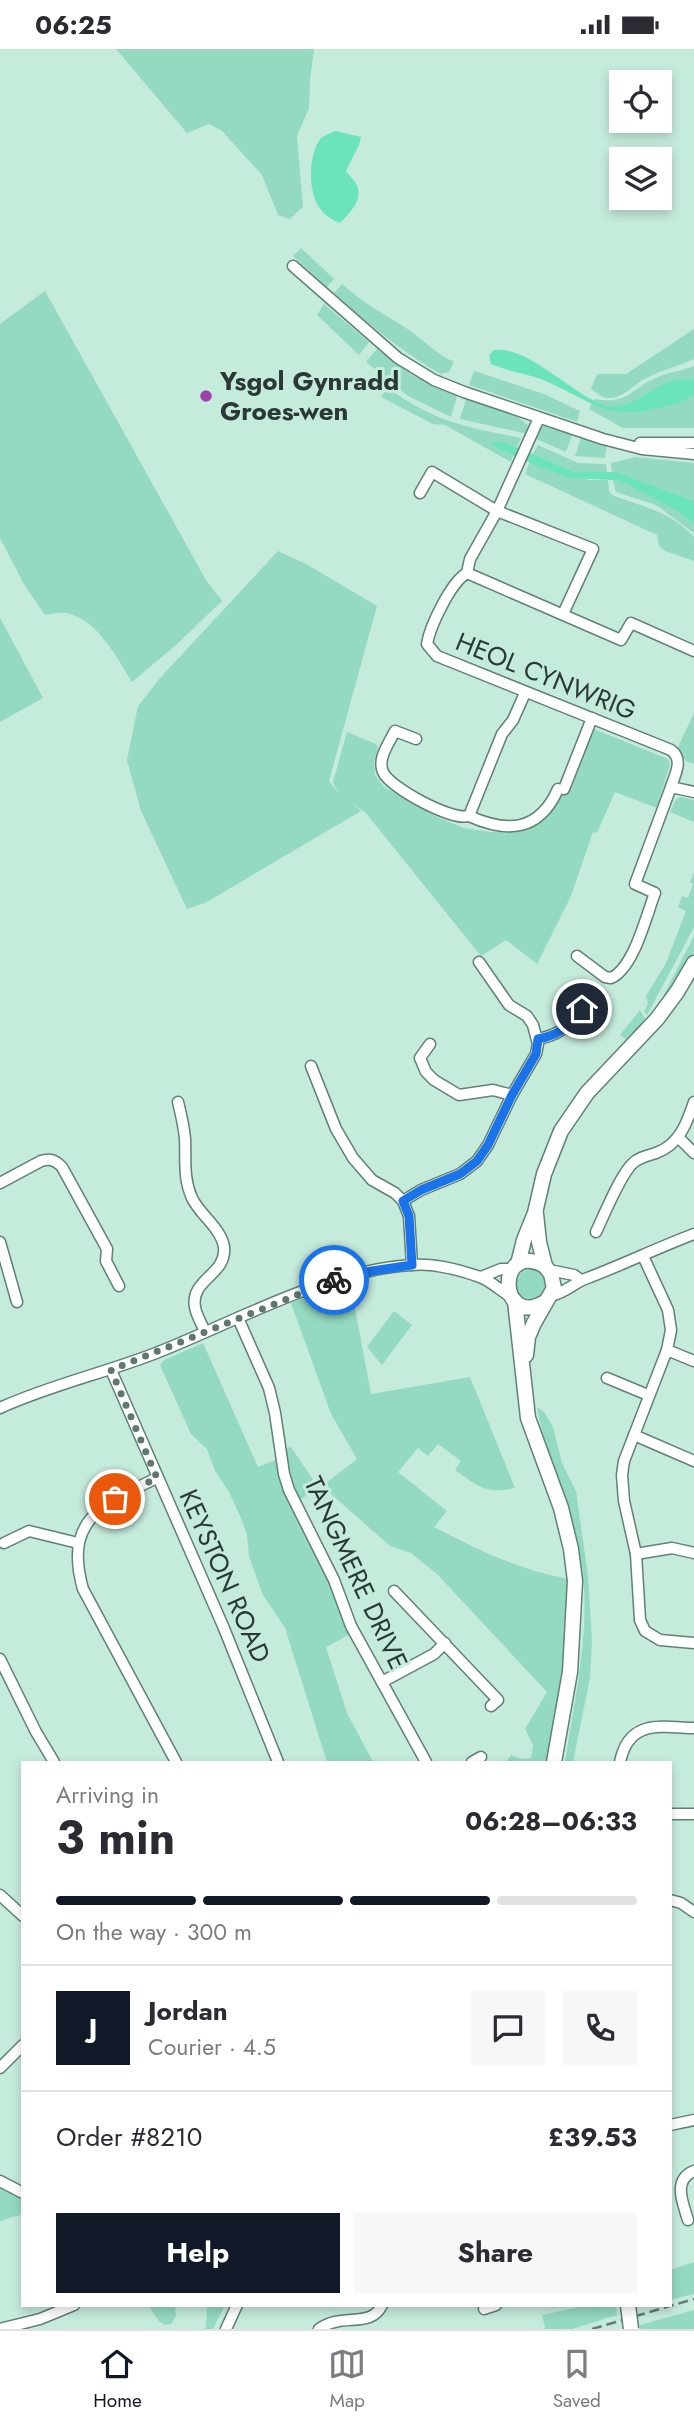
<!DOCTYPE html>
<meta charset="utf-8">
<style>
body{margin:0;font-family:Jost,sans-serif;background:#f7f7f7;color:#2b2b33;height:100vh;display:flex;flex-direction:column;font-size:26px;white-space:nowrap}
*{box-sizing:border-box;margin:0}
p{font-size:23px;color:#7c7c81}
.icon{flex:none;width:38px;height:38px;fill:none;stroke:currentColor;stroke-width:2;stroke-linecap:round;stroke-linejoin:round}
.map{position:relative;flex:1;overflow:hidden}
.details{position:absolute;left:21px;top:1712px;width:651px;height:546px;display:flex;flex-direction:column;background:#fff;border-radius:0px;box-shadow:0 4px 10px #0003}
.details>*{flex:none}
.tools{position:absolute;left:609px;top:21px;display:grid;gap:14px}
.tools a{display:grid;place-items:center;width:63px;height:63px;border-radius:0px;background:#fff;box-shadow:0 4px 10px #0003;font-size:35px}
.pin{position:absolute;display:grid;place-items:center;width:60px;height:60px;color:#fff;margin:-30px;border:4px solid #fff;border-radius:50%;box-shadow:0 2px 7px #0007}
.courier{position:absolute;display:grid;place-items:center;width:70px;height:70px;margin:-35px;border:5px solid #1a73e8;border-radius:50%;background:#fff;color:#222;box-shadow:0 2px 9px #0007}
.summary em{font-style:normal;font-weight:700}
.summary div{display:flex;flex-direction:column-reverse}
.summary{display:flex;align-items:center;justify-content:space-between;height:119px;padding:0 35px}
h1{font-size:46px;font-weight:700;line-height:52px}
.bar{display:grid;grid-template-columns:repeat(4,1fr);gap:10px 7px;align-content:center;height:84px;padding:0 35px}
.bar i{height:9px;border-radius:5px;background:#e1e1e2}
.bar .active{background:#111827}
.bar p{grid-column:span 4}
.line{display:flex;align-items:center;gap:18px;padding:0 35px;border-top:2px solid #e1e1e2}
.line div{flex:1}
.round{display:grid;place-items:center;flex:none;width:74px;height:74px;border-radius:0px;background:#f7f7f7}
.primary-button{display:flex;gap:14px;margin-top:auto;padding:14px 35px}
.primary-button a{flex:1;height:80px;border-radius:0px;background:#111827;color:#fff;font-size:28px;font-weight:700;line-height:80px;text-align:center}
.primary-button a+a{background:#f7f7f7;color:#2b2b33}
.status{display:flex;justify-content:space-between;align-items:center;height:49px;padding:0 35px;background:#fff;direction:ltr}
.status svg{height:19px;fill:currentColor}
.tabs{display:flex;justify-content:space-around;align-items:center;height:98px;border-top:2px solid #e1e1e2;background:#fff;font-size:19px;color:#7c7c81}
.tabs a{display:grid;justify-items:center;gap:4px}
.tabs .active{color:#111827}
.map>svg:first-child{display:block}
.green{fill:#94dac0}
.water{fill:#6be3bb}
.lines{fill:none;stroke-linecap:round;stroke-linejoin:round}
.minor-casing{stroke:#5f8274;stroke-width:13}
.major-casing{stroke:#5f8274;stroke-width:17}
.minor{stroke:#fff;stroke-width:10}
.major{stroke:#fff;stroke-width:14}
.rail{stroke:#637b71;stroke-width:2.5;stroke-dasharray:10 5;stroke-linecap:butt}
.major-bridge-casing{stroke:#5f8274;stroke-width:17;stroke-linecap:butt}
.major-bridge{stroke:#fff;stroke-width:14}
.done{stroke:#60776e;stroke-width:7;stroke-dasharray:0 12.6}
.route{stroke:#1a73e8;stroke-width:9}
.poi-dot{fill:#9d41ab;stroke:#c5ebdb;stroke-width:2.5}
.labels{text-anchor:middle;stroke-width:6;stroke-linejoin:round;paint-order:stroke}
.poi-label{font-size:26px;font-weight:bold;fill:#2a3933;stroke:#c5ebdb;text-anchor:start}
.street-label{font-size:26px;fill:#2a3933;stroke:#c5ebdb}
</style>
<div class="status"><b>06:25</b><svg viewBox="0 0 49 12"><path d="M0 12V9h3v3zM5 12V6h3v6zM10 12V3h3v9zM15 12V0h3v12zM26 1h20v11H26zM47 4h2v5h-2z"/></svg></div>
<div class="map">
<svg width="694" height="2280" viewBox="0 0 694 2280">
<rect width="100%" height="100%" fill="#c5ebdb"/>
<g class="green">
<polygon points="116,0 314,0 310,31 309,59 297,87 303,158 290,170 278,166 262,126 222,82 209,75 187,84"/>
<polygon points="301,199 334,230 327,238 293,207"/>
<path d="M342 235C365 256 385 265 409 281 426 293 435 304 454 313L449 323 441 325C401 303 368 274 334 244Z"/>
<path d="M45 242 206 531 222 552 176 596 132 633C117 609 98 571 67 564 61 563 52 565 45 566L25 537 0 489V275Z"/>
<polygon points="324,255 369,293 359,306 317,266"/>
<path d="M694 280V310C677 318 657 322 641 332 632 338 623 348 611 349 603 350 597 344 591 340L597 325H626Z"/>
<polygon points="377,300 412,326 457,347 451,368 408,347 366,313"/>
<path d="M694 317V379H623L589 360 594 350C629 356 628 341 656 329 668 323 682 322 694 317Z"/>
<polygon points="474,322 544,345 580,362 577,373 469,336"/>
<path d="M388 339C435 373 465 378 521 389L517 398 507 394 498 400 513 406 511 413 445 376 433 375 381 348Z"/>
<polygon points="466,350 515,366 529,377 528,385 460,370"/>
<polygon points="544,377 572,386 566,403 534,389 539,379"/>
<polygon points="581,389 607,396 605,409 575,407"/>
<polygon points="538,396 578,414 606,415 607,424 575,423 533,405"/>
<polygon points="635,408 694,414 694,452 617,423 612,424 611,414"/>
<path d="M530 412 589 431H608L609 442 612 446C645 459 667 460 694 488V512L665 502 659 497 657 486 525 425Z"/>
<path d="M613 431C641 435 672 456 694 474V484L656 456 616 443Z"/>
<polygon points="278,502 308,516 377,557 329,732 338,744 333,733 347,683 376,695 378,699 374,714 375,726 383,737 437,768 464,779 490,783 520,781 543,770 566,741 570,743 594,680 668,710 670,715 657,759 615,743 597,784 593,783 571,847 537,915 506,891 481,907 365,763 352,754 361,762 205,854 187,860 141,762 127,711 138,657 160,629"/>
<polygon points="0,569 43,649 0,673"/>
<polygon points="694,664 694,715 686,712 678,698"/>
<polygon points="681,748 694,751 694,773 670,763 676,750"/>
<polygon points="694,823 694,878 647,966 644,963 648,954 646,947 666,914 686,862 678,858 682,847 688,849 693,835 690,833"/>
<polygon points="694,887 694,903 675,937 655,963"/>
<polygon points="640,961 645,970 628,992 620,986"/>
<circle cx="531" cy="1235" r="15"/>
<path d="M350 1233 371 1345 470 1328 515 1439C485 1445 479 1438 455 1421L461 1412 438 1395 428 1407 418 1399 398 1423 447 1462 434 1478C481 1502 516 1520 569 1530L561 1647 549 1713H506L511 1706 521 1710 531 1709 533 1696 525 1680 547 1643 437 1525 411 1504 390 1497 322 1437 357 1410 331 1365 291 1254Z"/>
<polygon points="394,1262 412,1276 382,1316 367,1298"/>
<polygon points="203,1294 258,1418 281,1409 280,1400 291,1398 318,1438 295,1455 354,1583 326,1598 347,1664 373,1713 327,1713 285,1579 263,1546 253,1519 249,1507 247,1486 241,1469 229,1443 215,1422 207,1400 191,1385 160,1316 164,1311"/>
<path d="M537 1358 544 1363 553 1378 562 1414 576 1442 588 1527 592 1591 590 1629 573 1713H565C575 1647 593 1573 580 1506 576 1489 573 1471 567 1454 557 1422 541 1391 537 1358Z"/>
<polygon points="0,2132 23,2144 23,2165 0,2172"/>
<polygon points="694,2213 694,2245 670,2251 670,2221"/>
<polygon points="148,2256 175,2256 176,2267 171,2275 165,2276 159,2272"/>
<polygon points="207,2256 225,2256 213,2280 204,2280 206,2278"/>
<polygon points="588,2256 616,2256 617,2266 572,2280 543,2280 545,2279 542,2266"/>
<polygon points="694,2261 694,2280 640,2280 640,2276"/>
</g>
<g class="water">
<path d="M336 82 361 88C359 101 350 110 346 123 368 142 358 156 340 174 332 171 324 166 319 158 308 142 308 105 321 89 325 86 331 84 336 82Z"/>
<path d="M494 301C528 296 573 346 604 356 638 366 656 323 694 331V346C683 353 671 356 659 359 608 372 592 353 548 333 530 325 509 323 491 315L489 306Z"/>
<polygon points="493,392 507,394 575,423 617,423 694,452 694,474 678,462 625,434 615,431 568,429 498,400 492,395"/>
</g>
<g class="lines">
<g class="minor-casing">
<g id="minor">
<polyline points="293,217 398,309 434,331 464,343 603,390 642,400 694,405"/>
<polyline points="640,394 694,394"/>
<polyline points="420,444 432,423 497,462 593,500 563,565"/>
<path d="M467 524C451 533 430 577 427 595L437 607 671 701C684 711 675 725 671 738L694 743"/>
<polyline points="467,524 621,591 631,574 694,602"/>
<polyline points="467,524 470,510 497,462 539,369"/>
<path d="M416 690 395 682C389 694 377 710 383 723 390 739 452 772 469 767L502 685 513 671 525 644"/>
<polyline points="564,740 592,669"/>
<path d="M469 767C507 784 539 783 558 740"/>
<path d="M577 907 605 928 611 929C634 919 646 867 655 844L635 835 671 738"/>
<path d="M538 990C562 985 566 978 582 960"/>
<polyline points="430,995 420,1009 426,1023 434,1031 459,1046 493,1041 512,1046"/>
<polyline points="311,1017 336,1080 353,1109 372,1131 395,1144 403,1152 409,1167 412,1216"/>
<path d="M178 1053C181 1065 184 1077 185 1090 186 1111 183 1129 192 1149 200 1166 221 1179 224 1198 227 1226 190 1230 195 1258 196 1266 202 1275 205 1283"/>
<polyline points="679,1089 694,1104"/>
<path d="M0 1134 41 1112C50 1109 55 1111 62 1118L107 1200 106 1212 119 1237"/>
<polyline points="403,1152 421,1141 460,1125 477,1112 488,1096 512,1046 536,1005 538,995 533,976 527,967 509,956 479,913"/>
<path d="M596 1183C604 1166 620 1127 632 1115 639 1108 647 1107 656 1104 679 1096 687 1074 694 1053"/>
<polyline points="0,1193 17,1253"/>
<polyline points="643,1207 668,1261 671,1281 667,1301 624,1412 622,1426 624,1452 636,1505 640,1571 645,1582 660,1591 694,1594"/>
<polyline points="549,1221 574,1226 581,1231"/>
<polyline points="481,1228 501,1220 513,1220"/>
<path d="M550 1247C567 1243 572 1235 585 1230 622 1216 657 1199 694 1185"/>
<polyline points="238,1269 269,1339 275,1364 284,1425 289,1441 334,1531 351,1577 426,1713"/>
<polyline points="667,1301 694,1312"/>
<polyline points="111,1321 223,1577 278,1713"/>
<polyline points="607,1329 648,1346"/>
<path d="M0 1359C50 1336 105 1324 156 1304 235 1273 326 1221 412 1216 433 1214 460 1221 480 1228 491 1232 501 1242 511 1248"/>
<polyline points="634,1386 694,1412"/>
<path d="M157 1429C103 1455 63 1470 83 1540L176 1713"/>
<polyline points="4,1494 29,1482 78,1494"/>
<polyline points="636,1505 672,1499 694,1504"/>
<polyline points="394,1542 498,1651 491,1657"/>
<polyline points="0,1610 36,1683 54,1713"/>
<polyline points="382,1633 434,1605 445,1594"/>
<polyline points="472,1713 481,1708"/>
<path d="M620 1713C629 1670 660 1678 694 1679"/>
<polyline points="670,1765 694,1765"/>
<polyline points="0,1846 23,1867"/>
<polyline points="670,1851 681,1854 694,1863"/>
<polyline points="0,2019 23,1996"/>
<polyline points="670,2076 694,2071"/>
<polyline points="0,2132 23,2144"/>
<path d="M688 2171C683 2154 672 2131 694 2122"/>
<polyline points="484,2260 496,2256"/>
<polyline points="0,2280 40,2270 74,2256"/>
<polyline points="226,2280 237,2256"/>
<path d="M319 2280C342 2263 371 2280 382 2256"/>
</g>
</g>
<g class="major-casing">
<g id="major">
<polyline points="518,1215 524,1191 535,1164 544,1125 561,1082 587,1044 657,970 677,943 694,914"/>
<path d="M545 1217C495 1190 498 1281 545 1253"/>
<polyline points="515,1252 528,1369 561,1459 571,1500 575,1532 570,1623 554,1713"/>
<polyline points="526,1306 528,1288 534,1274 554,1239 551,1225 545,1217 539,1193 536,1165"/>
</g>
</g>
<use href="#minor" class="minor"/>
<use href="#major" class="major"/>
<polyline class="rail" points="592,2280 694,2250"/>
<g class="major-bridge-casing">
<polyline id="major-bridge" points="628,2256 631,2280"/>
</g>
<use href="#major-bridge" class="major-bridge"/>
</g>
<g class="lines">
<polyline class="done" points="115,1450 157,1429 111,1321 334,1231"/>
<path class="route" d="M334 1231 372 1222 412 1216 409 1167 403 1152 421 1141 460 1125 477 1112 488 1096 512 1046 536 1005 538 990C562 985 566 978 582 960"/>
</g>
<circle class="poi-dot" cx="206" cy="347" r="7"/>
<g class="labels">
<g class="poi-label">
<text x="220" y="341">Ysgol Gynradd<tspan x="220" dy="30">Groes-wen</tspan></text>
</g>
<g class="street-label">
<text transform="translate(546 627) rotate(22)" y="9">HEOL CYNWRIG</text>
<text transform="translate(356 1524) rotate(65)" y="9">TANGMERE DRIVE</text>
<text transform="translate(225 1527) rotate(66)" y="9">KEYSTON ROAD</text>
</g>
</g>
</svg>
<div class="tools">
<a><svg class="icon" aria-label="locate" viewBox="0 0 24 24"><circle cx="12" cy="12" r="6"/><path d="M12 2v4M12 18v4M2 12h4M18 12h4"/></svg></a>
<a><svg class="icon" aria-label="layers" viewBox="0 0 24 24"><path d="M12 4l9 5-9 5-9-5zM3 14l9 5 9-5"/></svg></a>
</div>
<div class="pin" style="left:115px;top:1450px;background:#ea580c"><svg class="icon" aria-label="bag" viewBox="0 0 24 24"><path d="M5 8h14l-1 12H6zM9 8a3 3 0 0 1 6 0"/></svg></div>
<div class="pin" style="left:582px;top:960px;background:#1f2937"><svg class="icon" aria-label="home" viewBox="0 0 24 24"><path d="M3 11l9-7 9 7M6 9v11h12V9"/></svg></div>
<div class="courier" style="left:334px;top:1231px"><svg class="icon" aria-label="bike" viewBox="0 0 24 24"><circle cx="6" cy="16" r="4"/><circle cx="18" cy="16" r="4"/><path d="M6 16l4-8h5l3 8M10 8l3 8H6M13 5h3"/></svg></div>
<section class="details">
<div class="summary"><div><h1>3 min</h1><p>Arriving in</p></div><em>06:28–06:33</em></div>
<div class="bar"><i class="active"></i><i class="active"></i><i class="active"></i><i></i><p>On the way · 300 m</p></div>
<div class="line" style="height:126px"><b class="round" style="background:#111827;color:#fff">J</b><div><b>Jordan</b><p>Courier · 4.5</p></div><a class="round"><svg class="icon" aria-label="chat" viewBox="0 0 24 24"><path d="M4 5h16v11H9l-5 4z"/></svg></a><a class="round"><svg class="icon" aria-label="phone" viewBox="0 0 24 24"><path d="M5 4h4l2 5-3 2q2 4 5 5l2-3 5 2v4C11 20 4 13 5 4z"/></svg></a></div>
<div class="line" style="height:91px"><div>Order #8210</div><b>£39.53</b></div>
<div class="primary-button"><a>Help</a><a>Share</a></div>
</section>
</div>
<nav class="tabs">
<a class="active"><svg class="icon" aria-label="home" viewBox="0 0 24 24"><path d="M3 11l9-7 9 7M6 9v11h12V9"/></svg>Home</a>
<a><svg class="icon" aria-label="map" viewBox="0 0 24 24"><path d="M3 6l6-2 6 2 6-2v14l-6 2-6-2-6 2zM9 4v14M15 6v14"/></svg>Map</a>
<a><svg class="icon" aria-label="saved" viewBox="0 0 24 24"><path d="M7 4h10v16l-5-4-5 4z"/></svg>Saved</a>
</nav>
